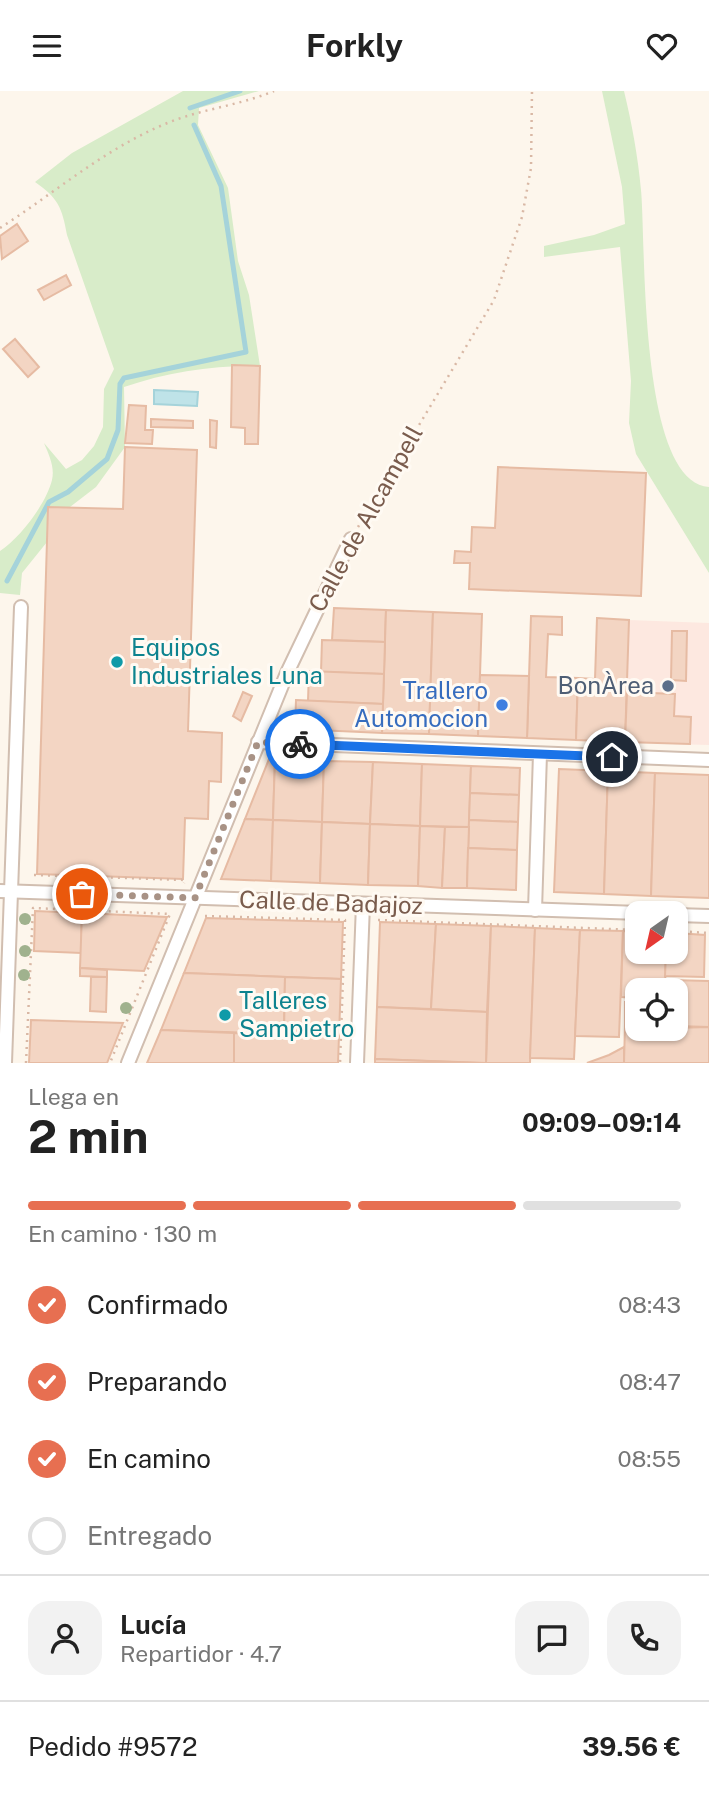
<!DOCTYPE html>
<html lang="es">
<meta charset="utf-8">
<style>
body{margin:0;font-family:"Public Sans",sans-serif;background:#f2f2f2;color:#222;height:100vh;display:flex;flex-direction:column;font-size:26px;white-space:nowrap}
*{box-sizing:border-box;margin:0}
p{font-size:23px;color:#767676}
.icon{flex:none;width:38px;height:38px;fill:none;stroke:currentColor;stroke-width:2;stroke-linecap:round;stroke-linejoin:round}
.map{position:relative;height:972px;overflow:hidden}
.panel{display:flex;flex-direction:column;background:#fff;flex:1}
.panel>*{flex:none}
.needle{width:46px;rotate:214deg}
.controls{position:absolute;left:625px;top:810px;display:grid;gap:14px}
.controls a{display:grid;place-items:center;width:63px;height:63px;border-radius:14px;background:#fff;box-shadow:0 2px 5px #0004;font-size:35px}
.pin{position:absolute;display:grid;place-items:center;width:60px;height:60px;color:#fff;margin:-30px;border:4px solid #fff;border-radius:50%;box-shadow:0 2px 7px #0007}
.courier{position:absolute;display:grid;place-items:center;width:70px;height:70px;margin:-35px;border:5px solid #1a73e8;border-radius:50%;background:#fff;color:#222;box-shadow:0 2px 9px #0007}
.overview em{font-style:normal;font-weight:700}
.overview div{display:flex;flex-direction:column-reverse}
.overview{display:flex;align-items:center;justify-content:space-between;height:119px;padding:0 28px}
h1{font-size:46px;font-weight:700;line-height:52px}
.bar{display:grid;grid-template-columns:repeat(4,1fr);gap:10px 7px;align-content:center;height:84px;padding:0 28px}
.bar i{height:9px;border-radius:5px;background:#e0e0e0}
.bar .active{background:#e76f51}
.bar p{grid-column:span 4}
.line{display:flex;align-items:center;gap:18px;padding:0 28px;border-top:2px solid #e0e0e0}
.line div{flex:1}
.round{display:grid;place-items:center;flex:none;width:74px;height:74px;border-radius:21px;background:#f2f2f2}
ol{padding:0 28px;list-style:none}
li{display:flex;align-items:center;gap:21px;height:77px}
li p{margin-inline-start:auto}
li .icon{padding:7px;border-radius:50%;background:#e76f51;color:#fff;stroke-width:4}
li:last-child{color:#767676}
li i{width:38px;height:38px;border:4px solid #e0e0e0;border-radius:50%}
header{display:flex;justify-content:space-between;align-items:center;height:91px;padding:0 28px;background:#fff;font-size:32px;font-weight:700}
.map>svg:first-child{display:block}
.commercial{fill:#fde8e0}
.green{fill:#d8ecc9}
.water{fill:#bfe3e8;stroke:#a5d3da;stroke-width:2}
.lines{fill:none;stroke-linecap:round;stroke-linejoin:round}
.stream{stroke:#a5d3da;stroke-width:5}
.building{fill:#f3d5c3;stroke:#e6bba3;stroke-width:2}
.minor-casing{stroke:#d1beb0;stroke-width:16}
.path{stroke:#d9b8a5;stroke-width:2.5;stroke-dasharray:2 5;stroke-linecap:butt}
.minor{stroke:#fff;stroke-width:12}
.tree{fill:#a0b28e}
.done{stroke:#a89285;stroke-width:7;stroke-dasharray:0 12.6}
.route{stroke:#1a73e8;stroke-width:9}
.culture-dot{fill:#0f9aa8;stroke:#fffaf3;stroke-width:2.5}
.service-dot{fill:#5c6f8a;stroke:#fffaf3;stroke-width:2.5}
.shop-dot{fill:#3f7fe0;stroke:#fffaf3;stroke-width:2.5}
.labels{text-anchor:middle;stroke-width:6;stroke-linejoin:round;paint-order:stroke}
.street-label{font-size:24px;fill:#7a5c4d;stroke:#fffaf3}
.culture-label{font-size:24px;fill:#0d838f;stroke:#fffaf3;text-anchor:start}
.service-label{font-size:24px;fill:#4e5e75;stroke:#fffaf3;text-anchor:end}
.shop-label{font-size:24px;fill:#366cbe;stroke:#fffaf3;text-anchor:end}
</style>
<header><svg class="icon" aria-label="menu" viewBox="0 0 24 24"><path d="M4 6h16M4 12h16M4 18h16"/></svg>Forkly<svg class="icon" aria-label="heart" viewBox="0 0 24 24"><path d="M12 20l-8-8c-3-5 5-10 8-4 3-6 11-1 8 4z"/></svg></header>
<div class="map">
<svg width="709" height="972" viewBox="0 0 709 972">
<rect width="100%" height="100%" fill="#fdf6ec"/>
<polygon class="commercial" points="629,529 709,532 709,654 673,653 674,603 627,601"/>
<g class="green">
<path d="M183 0H259L199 17 198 34 228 97 238 170 249 204 260 275C214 274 167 281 124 296L125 356 96 396 70 416H48L47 451 22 482 20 504 0 502V460C20 447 46 413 52 389 55 376 49 364 44 352L66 378 82 369 94 355 103 336 104 298 114 278 67 144C62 116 58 107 35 91L72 62Z"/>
<path d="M602 0H624C632 33 638 66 641 99 646 152 638 391 709 396V482L636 363 629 332 631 290 620 156 544 166V155L594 144 625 133 622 96Z"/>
</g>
<polygon class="water" points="154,299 198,301 197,315 154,313"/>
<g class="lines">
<g class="stream">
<polyline points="190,17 240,0"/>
<polyline points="7,490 49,411 68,401 107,368 118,339 120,293 124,287 246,261 221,95 194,34"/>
</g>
</g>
<g class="building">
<polygon points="17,133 28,150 2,168 0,145"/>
<polygon points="66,184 71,194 44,209 38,199"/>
<polygon points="15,248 39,276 28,286 3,258"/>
<polygon points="232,274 260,275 258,353 245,353 245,337 231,336"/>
<polygon points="129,314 146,315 145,339 153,339 152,353 125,352"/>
<polygon points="151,328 193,330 193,337 151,336"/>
<polygon points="210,329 217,330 216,357 210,356"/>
<polygon points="125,356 197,359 188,640 222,642 221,691 209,690 208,728 185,727 183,788 37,783 48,416 123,418"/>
<polygon points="498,376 646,382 641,505 469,498 470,472 454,472 455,460 471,461 472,436 495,437"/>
<polygon points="334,517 386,519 385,551 332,549"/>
<polygon points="386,519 433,521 429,643 382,642"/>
<polygon points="433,521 482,523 478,645 429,643"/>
<polygon points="531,525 562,526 562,544 548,543 546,586 578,587 576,649 527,647"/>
<polygon points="597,527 629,529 625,651 576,649 578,587 595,588"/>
<polygon points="672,540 687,540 686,590 671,589"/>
<polygon points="322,549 385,551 384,583 321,581"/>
<polygon points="309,580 384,583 383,613 308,610"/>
<polygon points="480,584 529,585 527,647 478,645"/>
<polygon points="243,601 252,605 241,630 233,625"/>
<polygon points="627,601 675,603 674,625 691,626 690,653 625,651"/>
<polygon points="296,609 383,613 382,642 295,638"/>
<polygon points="269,668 275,668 273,729 245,728"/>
<polygon points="275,668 324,670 322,731 273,729"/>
<polygon points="324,670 373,671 370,733 322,731"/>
<polygon points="373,671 422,673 420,735 370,733"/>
<polygon points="422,673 471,675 469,736 420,735"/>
<polygon points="471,675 520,677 519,704 470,702"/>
<polygon points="559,678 608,680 604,803 554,801"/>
<polygon points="608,680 655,682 651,805 604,803"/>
<polygon points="655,682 709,684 709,807 651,805"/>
<polygon points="470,702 519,704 518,731 469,729"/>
<polygon points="245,728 273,729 271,790 221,788"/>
<polygon points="273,729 322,731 320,792 271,790"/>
<polygon points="469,729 518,731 517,759 468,757"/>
<polygon points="322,731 370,733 368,794 320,792"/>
<polygon points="370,733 420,735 418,795 368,794"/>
<polygon points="420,735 445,736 442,797 418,795"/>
<polygon points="445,736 469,736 467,797 442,797"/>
<polygon points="468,757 517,759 516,799 467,797"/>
<polygon points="35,820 82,822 81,862 34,860"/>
<polygon points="82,822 167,826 144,880 80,877"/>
<polygon points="206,827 343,831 341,888 184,882"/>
<polygon points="380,831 436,833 431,918 377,916"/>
<polygon points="436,833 491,835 487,921 431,918"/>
<polygon points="491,835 535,837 530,972 486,972"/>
<polygon points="535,837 580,839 574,968 530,967"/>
<polygon points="580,839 623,840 619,946 575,945"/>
<polygon points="623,840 637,841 637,861 666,861 665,900 637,900 637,907 621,906"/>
<polygon points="676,842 705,844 704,886 665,885 666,861 676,861"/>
<polygon points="80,877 107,879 107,886 80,885"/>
<polygon points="184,882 285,886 284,943 161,939"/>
<polygon points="91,886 107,886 106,921 90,920"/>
<polygon points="285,886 341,888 339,945 284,943"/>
<polygon points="671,889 709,890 709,936 676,935 676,900 671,900"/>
<rect x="625" y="911" width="12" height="23"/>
<polygon points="377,916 487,921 486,972 375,968"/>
<polygon points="31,929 123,932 107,972 29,972"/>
<polygon points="625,934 637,934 637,938 709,936 709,972 624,972"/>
<polygon points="161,939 234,942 234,972 147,972"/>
<polygon points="234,942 339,945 338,972 234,972"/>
<polygon points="624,956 624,972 587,972 609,964"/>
<polygon points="375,968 478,972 375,972"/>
</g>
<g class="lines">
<g class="minor-casing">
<g id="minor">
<polyline points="258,651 709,669"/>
<polyline points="0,800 640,822"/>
<polyline points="535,819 540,663"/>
<polyline points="676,824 709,825"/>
<polyline points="5,972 21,516"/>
<polyline points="128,972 287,582 351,448"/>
<polyline points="357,972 363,813"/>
</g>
</g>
<g class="path">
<path d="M0 137C56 101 103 59 165 33 200 18 238 15 274 0"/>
<polyline points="358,436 494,209 522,126 531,77 532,0"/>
<polyline points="34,784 185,789 184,792"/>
<polyline points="205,825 345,829 340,972"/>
<polyline points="378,829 637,839"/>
<polyline points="676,840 709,842"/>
<polyline points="26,972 33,817 170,823 110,972"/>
</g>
<use href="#minor" class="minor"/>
</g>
<g class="tree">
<circle cx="25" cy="828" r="6"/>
<circle cx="25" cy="860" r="6"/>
<circle cx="24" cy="884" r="6"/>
<circle cx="126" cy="917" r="6"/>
</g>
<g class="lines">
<polyline class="done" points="82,803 195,807 258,651 300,653"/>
<polyline class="route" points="300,653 612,666"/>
</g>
<g class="culture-dot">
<circle cx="117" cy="571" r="7"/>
<circle cx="225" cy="924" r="7"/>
</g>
<circle class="service-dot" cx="668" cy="595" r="7"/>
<circle class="shop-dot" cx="502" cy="614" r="7"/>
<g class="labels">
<g class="street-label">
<text transform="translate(366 428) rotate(-61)" y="8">Calle de Alcampell</text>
<text transform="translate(331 812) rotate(2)" y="8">Calle de Badajoz</text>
</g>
<g class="culture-label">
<text x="131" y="565">Equipos<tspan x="131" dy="28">Industriales Luna</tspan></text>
<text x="239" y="918">Talleres<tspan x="239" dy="28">Sampietro</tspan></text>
</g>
<g class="service-label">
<text x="654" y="603">BonÀrea</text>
</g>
<g class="shop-label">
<text x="488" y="608">Trallero<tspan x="488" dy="28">Automocion</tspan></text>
</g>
</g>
</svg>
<div class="controls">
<a><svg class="needle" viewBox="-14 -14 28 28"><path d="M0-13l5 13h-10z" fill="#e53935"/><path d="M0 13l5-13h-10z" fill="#767676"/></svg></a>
<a><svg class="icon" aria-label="locate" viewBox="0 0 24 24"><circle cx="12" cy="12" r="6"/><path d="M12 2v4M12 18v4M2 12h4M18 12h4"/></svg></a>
</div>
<div class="pin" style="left:82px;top:803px;background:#ea580c"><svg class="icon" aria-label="bag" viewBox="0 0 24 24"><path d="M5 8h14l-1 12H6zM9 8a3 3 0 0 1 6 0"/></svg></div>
<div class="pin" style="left:612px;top:666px;background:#1f2937"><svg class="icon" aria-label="home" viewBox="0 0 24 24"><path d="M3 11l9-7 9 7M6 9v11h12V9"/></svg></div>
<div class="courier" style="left:300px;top:653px"><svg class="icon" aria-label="bike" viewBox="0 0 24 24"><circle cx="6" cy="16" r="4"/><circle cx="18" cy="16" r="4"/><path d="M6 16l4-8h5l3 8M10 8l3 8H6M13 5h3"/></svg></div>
</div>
<section class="panel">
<div class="overview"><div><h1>2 min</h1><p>Llega en</p></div><em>09:09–09:14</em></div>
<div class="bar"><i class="active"></i><i class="active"></i><i class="active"></i><i></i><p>En camino · 130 m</p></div>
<ol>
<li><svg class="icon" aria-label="check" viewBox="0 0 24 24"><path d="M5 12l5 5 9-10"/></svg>Confirmado<p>08:43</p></li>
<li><svg class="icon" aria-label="check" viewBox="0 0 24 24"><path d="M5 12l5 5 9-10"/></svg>Preparando<p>08:47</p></li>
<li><svg class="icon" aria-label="check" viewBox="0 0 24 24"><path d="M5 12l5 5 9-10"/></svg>En camino<p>08:55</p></li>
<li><i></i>Entregado</li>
</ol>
<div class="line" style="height:126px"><a class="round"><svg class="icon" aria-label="person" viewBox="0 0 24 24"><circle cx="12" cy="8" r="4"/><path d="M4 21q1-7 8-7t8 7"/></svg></a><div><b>Lucía</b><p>Repartidor · 4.7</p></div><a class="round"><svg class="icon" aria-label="chat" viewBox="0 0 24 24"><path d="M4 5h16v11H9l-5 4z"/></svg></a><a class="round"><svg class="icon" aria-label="phone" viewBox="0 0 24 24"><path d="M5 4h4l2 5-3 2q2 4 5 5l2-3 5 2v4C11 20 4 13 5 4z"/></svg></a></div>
<div class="line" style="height:91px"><div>Pedido #9572</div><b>39.56 €</b></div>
</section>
